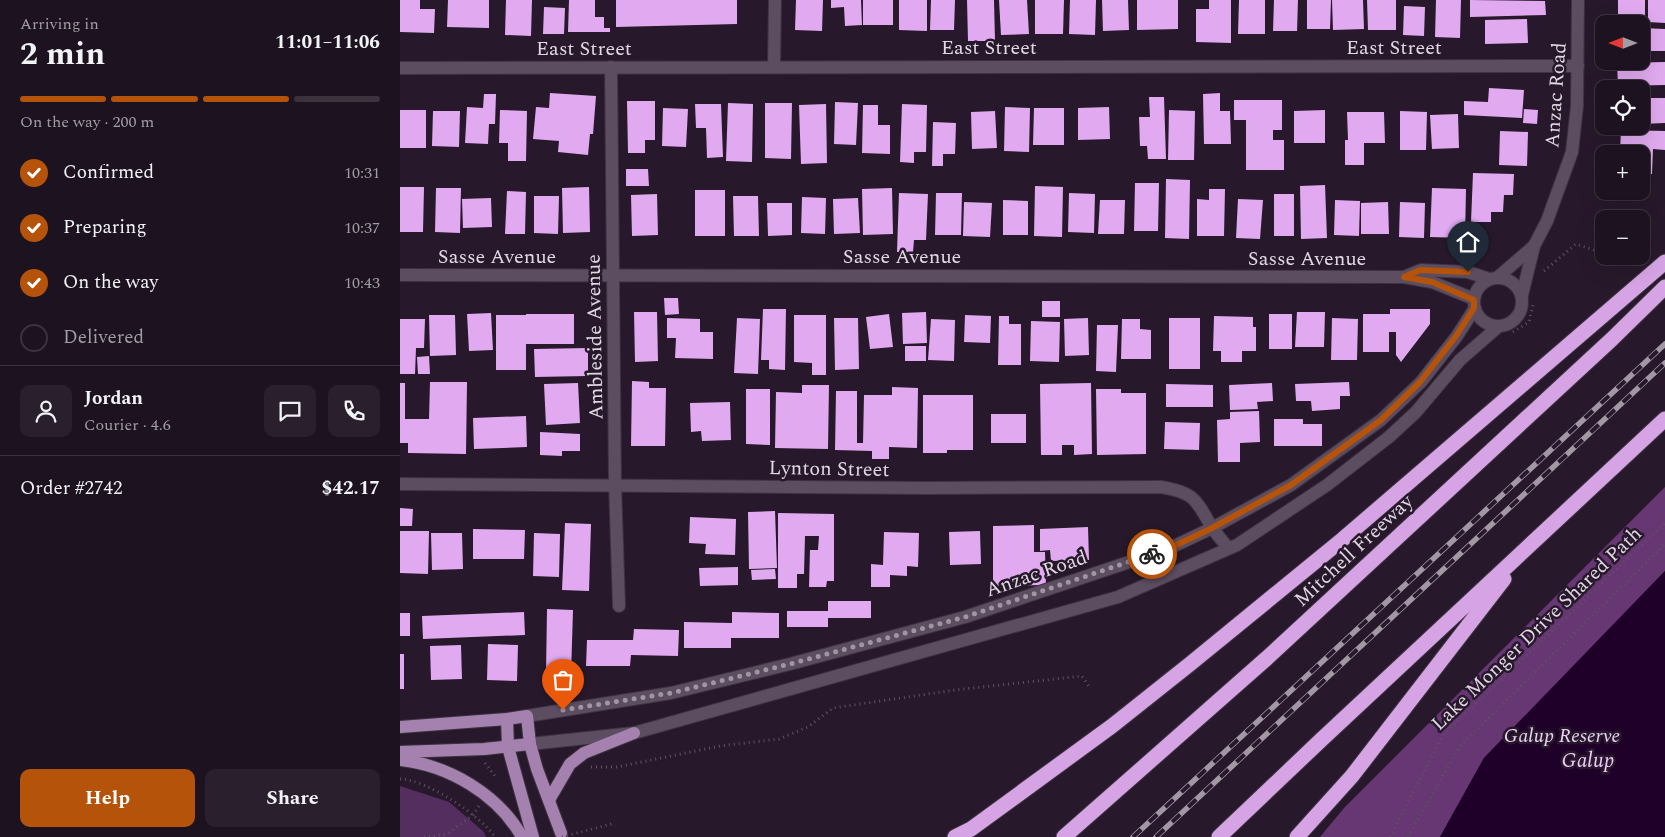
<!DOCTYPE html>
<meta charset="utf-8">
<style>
body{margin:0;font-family:Spectral,serif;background:#2a202d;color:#f1f3f6;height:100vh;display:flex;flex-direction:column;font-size:19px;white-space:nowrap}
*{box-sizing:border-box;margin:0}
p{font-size:16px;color:#a09ea5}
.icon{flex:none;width:28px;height:28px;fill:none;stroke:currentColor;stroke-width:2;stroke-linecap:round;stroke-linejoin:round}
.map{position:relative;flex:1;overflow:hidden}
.details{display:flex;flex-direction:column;background:#1d1320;width:400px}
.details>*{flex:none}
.needle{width:32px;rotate:270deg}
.buttons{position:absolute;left:1195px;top:15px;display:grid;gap:10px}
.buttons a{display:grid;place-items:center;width:55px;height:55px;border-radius:10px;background:#1d1320;box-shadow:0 5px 20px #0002,0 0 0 1px #3b323e;font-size:25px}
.pin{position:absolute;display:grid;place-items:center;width:42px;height:42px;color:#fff;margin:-51px -21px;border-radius:50% 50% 50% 0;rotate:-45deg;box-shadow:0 0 5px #0007}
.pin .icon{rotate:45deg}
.courier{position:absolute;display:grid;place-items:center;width:50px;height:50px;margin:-25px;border:4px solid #b45309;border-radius:50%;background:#fff;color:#222;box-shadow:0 1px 6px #0007}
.headline em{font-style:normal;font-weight:700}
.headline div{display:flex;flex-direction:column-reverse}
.headline{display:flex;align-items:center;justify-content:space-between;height:85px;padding:0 20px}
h1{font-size:32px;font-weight:700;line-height:38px}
.bar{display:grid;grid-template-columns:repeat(4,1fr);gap:8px 5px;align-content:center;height:60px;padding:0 20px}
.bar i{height:6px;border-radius:4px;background:#3b323e}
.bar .current{background:#b45309}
.bar p{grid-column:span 4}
.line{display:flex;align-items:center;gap:12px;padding:0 20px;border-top:1px solid #3b323e}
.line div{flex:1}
.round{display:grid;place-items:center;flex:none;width:52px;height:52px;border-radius:10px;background:#2a202d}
ol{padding:0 20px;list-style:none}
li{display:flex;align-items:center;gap:15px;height:55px}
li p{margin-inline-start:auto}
li .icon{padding:5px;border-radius:50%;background:#b45309;color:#fff;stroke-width:4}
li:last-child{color:#a09ea5}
li i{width:28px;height:28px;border:2px solid #3b323e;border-radius:50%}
.cta{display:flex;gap:10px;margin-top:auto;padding:10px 20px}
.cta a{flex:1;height:58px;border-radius:10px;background:#b45309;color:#fff;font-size:20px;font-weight:700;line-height:58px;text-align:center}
.cta a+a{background:#2a202d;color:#f1f3f6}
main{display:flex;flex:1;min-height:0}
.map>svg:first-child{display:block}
.green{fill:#542e5f}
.forest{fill:#673774}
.water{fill:#1f0028}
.building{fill:#e1aaf0}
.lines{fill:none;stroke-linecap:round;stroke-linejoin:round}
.minor-casing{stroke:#3d3341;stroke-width:14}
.secondary-casing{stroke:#3d3341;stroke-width:14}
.primary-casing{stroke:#3d3341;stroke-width:14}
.motorway-casing{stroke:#3d3341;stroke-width:17}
.path{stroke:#5f5263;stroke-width:3;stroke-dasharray:1 4;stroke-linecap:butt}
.minor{stroke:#5c4d61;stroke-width:12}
.secondary{stroke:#5c4d61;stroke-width:12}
.primary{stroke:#a581b0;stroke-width:12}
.motorway{stroke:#d6a4e5;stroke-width:15}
.rail-casing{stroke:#a197a5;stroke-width:5.5}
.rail{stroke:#27192b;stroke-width:4;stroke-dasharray:11;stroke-linecap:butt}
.path-bridge{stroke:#5f5263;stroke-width:3;stroke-dasharray:1 4;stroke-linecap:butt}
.done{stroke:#a095a3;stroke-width:5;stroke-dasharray:0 9}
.route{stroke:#b45309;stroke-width:6}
.labels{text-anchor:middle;stroke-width:5;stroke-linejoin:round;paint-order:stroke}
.street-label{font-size:20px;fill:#e1d8e4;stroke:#27192b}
.park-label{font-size:20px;font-style:italic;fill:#edd1f5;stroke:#27192b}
.water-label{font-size:21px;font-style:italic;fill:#f1c7fd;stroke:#27192b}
</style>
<main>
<section class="details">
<div class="headline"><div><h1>2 min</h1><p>Arriving in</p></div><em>11:01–11:06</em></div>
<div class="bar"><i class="current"></i><i class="current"></i><i class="current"></i><i></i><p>On the way · 200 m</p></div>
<ol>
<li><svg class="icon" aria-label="check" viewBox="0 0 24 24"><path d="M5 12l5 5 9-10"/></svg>Confirmed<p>10:31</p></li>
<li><svg class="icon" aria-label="check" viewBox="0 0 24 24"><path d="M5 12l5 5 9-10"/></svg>Preparing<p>10:37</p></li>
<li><svg class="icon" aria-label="check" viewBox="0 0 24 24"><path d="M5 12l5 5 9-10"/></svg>On the way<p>10:43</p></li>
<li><i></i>Delivered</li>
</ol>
<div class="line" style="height:90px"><a class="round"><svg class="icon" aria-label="person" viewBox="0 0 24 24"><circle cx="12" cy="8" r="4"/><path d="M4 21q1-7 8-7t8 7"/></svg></a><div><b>Jordan</b><p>Courier · 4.6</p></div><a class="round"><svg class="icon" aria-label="chat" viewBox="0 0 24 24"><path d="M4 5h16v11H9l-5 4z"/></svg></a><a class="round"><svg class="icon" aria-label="phone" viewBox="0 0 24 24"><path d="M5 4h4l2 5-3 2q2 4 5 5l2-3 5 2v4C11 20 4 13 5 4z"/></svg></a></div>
<div class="line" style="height:65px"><div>Order #2742</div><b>$42.17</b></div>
<div class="cta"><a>Help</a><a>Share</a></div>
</section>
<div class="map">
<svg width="1265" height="837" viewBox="0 0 1265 837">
<rect width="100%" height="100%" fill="#27192b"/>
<polygon class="green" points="0,786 49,802 84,832 86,837 0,837"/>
<polygon class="forest" points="1265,487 1265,571 1084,758 1040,837 920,837 944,808"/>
<polygon class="water" points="1265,571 1265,837 1040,837 1084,758"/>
<g class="building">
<polygon points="0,0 20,0 20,9 35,9 34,33 0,32"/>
<polygon points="48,0 89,0 89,28 47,27"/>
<polygon points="106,0 132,0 131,36 105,35"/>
<polygon points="169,0 195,0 195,17 204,17 204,28 210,28 210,32 168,32"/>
<polygon points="216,0 337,0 337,24 216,27"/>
<polygon points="396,0 423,0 422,31 395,30"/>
<polygon points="431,0 461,0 462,25 445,26 444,7 431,8"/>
<rect x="463" y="0" width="30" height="25"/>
<polygon points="499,0 527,0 527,31 499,30"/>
<polygon points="531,0 555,0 554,30 530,30"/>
<polygon points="567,0 594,0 595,41 568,41"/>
<polygon points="599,0 627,0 629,34 601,35"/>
<polygon points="635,0 664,0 663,34 635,34"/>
<polygon points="670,0 696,0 695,35 669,34"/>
<polygon points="702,0 728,0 729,30 703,31"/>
<polygon points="737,0 778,0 778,29 737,30"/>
<polygon points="809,0 831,0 831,43 796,42 796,9 809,9"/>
<polygon points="839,0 865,0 865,34 838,34"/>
<polygon points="874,0 898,0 897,31 873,31"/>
<polygon points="907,0 931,0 930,29 907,29"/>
<polygon points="932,0 963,0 964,29 933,30"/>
<polygon points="967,0 996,0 996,30 968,30"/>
<polygon points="1036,0 1061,0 1060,38 1035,37"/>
<polygon points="1070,0 1145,1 1146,15 1070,17"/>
<polygon points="1218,0 1245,0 1245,19 1218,20"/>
<polygon points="1248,0 1265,0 1265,23 1248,22"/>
<polygon points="1004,6 1025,7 1024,36 1003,35"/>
<polygon points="144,7 165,8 164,34 143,34"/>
<polygon points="1127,19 1128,43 1085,44 1085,20"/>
<polygon points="1241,28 1265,29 1265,51 1241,51"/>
<polygon points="1265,62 1265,85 1218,86 1217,63"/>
<polygon points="1089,88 1124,90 1122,118 1064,115 1064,101 1088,102"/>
<polygon points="150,93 196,96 193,134 190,134 188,155 158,152 159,141 133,139 136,107 149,108"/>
<polygon points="820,93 820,111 830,111 831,144 804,144 803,94"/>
<polygon points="84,94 96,94 95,124 89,124 88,144 65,143 67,107 83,108"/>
<polygon points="749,97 764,97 766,159 748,159 747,146 740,146 739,117 750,117"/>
<polygon points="1241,98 1265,98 1265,123 1241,124"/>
<polygon points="834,100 882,100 882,130 873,130 873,140 884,140 884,170 846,170 846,120 834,120"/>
<polygon points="227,101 255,101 255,140 245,140 245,153 228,153"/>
<polygon points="435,102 458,103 456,145 434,144"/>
<polygon points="328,103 353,104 352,162 326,161"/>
<polygon points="365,103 392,103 391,159 365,158"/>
<polygon points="295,104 321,104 323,157 307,158 306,128 296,128"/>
<polygon points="426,104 427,163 401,164 399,105"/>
<polygon points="502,104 527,105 526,152 514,152 514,163 500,162"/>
<polygon points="463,105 478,105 478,125 490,125 490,154 462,153"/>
<polygon points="605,107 630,108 629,152 604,151"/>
<polygon points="709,107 710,139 678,140 678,108"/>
<polygon points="263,108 288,109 286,147 262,146"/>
<polygon points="634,108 664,108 664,145 633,145"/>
<polygon points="1124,109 1138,110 1137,124 1123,123"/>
<rect x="0" y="110" width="26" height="38"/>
<polygon points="100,110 127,111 126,161 108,161 108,143 99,143"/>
<polygon points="769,110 795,111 794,160 768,160"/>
<polygon points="925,110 925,143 894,143 894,111"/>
<polygon points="33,111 60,111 59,147 32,146"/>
<polygon points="595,111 597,148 572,149 571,112"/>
<polygon points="1000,111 1027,112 1026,150 1000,150"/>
<polygon points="947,112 984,112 985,143 964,143 964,165 945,165 945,140 948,140"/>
<polygon points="1058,114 1059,148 1032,149 1030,115"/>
<polygon points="533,122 556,123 555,154 543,154 543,166 532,166"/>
<polygon points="1221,130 1265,131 1265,150 1253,149 1252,174 1241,174 1241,154 1220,152"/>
<polygon points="1100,131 1128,132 1127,166 1099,165"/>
<polygon points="226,169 248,169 249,186 226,186"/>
<polygon points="1073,173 1114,174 1113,195 1104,195 1103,212 1091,212 1091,222 1071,222"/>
<polygon points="766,179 790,180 789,239 765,238"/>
<polygon points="735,183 759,183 758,231 734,231"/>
<polygon points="925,185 927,238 901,239 900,186"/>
<polygon points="635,186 663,187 662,237 634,236"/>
<polygon points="0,187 24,187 23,232 0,232"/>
<polygon points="189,187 190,232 163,233 162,188"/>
<polygon points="36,188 61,188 60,233 35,232"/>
<polygon points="492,188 493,234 463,235 462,189"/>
<polygon points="1032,188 1066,189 1065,238 1030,237"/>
<polygon points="809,189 825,189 824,236 797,236 797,199 809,200"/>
<rect x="295" y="190" width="30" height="46"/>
<polygon points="107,191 126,192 125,234 105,234"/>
<polygon points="499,193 528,194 526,240 514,240 513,252 497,252"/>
<polygon points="536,193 562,193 561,235 535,235"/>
<polygon points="669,193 695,194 694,233 668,232"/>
<polygon points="257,194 258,235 232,236 231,195"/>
<rect x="874" y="194" width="20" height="42"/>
<polygon points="134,196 159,196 158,234 134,233"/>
<polygon points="333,196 358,196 359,236 334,236"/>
<polygon points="402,197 426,198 425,234 401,233"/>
<polygon points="91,198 92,227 63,228 62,199"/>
<polygon points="458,198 460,233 434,234 433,199"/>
<polygon points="838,199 863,200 860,239 836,238"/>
<polygon points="603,200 628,201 628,235 603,235"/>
<polygon points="700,200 725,200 724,234 698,234"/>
<polygon points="935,200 960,201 959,236 934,235"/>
<polygon points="564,202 592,203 590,237 563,236"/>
<polygon points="988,202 989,234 961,234 961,203"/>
<polygon points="1000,202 1025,203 1024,238 999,237"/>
<polygon points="367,203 392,203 392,235 368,236"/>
<polygon points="264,298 278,298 279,314 265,315"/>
<rect x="642" y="301" width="18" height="16"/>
<polygon points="363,309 386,309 385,370 369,369 369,360 361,360"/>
<polygon points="990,309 1030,309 1030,324 1001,362 996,355 996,332 989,332 989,352 963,352 963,314 990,314"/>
<polygon points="234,312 257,312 258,361 235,362"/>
<polygon points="526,312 527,343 503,344 502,313"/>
<polygon points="897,312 925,312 924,347 895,347"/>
<polygon points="91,313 93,350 69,351 67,314"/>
<polygon points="126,314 174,314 174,344 126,344 126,370 96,370 96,315 126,315"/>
<polygon points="489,314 493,347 470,349 466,317"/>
<rect x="869" y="314" width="23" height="35"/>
<polygon points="29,315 55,315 56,355 30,356"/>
<polygon points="394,315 426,315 426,375 412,375 412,363 394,362"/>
<polygon points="565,315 591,316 590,343 564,342"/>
<polygon points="599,316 609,316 609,324 621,324 621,365 598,365"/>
<polygon points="814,316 853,317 853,327 856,327 856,351 842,351 842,362 821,362 821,351 813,351"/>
<polygon points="267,318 300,319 300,332 313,332 313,359 275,358 276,338 267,338"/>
<polygon points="337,318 360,319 358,374 334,373"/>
<polygon points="434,318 458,318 459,369 435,370"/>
<polygon points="688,318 689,355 665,356 664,319"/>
<rect x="769" y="318" width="31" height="51"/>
<polygon points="932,318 958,319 957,360 931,360"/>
<polygon points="0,319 25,319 24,348 16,348 15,374 0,374"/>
<polygon points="531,319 555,320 554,361 528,360"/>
<polygon points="722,319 740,319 740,329 751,330 751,359 721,359"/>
<polygon points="631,321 660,322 659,362 630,361"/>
<polygon points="697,325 718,325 716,372 696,371"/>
<rect x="505" y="346" width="21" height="15"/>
<polygon points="188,348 188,376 135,377 134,349"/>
<polygon points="29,356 30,374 18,374 17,357"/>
<polygon points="232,381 249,382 249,388 266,388 265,446 231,446"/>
<polygon points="30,382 67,382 66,454 8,453 8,443 0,443 0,383 5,383 5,419 29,419"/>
<polygon points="949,382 950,396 940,396 940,409 912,411 911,401 896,401 895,384"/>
<polygon points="178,383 180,423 146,425 144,384"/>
<polygon points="691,383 692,454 674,455 674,445 662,445 662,455 641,455 640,384"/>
<polygon points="872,383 873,401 857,402 858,409 830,410 829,385"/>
<polygon points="766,384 813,385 813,407 766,407"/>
<polygon points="402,385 429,385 428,449 375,448 376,392 402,393"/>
<polygon points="492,387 518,388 517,448 489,447 489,459 472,459 472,451 435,450 436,391 457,391 457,443 463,443 464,395 492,395"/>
<polygon points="346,389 370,389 370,445 346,444"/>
<polygon points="696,389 721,389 721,393 746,393 746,454 697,455"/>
<polygon points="523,395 573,395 573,450 547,450 547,453 523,453"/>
<polygon points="330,402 331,440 302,441 301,431 291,432 290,403"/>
<polygon points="859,411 860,442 840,443 840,462 818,462 817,420 830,419 830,412"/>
<rect x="591" y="414" width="35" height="29"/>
<polygon points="126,416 127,447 74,449 73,418"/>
<polygon points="874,419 903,419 903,424 922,424 922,446 874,446"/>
<polygon points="765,422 800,423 799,450 764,449"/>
<polygon points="140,432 180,434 180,451 162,451 162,456 140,455"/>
<polygon points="0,508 13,509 12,526 0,526"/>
<polygon points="375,511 377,568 349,569 348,512"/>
<polygon points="378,513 434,514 434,581 427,581 426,587 409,587 410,550 418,550 419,536 405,536 404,574 397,574 397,588 378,588"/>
<polygon points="290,517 336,519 335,555 305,554 306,544 289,543"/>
<polygon points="165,523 191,524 189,591 162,590"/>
<polygon points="634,525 634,552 645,552 646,585 593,586 593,526"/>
<polygon points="688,527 689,560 651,561 650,550 640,551 640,529"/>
<polygon points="73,529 125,530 124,559 73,559"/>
<polygon points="0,531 29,531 28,574 0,573"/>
<polygon points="580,531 581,564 550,565 549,532"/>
<polygon points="484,532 519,533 518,567 507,566 507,576 490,575 490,587 471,587 471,564 483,565"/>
<polygon points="31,533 62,533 63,569 32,570"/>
<polygon points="134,533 160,534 159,577 133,576"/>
<polygon points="338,567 338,585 300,586 299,568"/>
<polygon points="375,569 376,579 352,580 351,570"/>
<polygon points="428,601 471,601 471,618 428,618 428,627 387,627 387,611 428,611"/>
<polygon points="147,609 173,610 171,675 146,674"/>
<polygon points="124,612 125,635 23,639 22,616"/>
<polygon points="332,612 379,613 379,638 331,638 331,648 284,648 284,622 332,623"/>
<rect x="0" y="613" width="10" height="23"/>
<polygon points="234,629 279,630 278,656 231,655 230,666 186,666 187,640 233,640"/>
<polygon points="88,644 118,645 117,681 87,680"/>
<polygon points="61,645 62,679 31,680 30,646"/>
<rect x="0" y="654" width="4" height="35"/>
</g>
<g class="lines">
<g class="minor-casing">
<g id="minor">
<polyline points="374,66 375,0"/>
<polyline points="211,67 215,484 219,606"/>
<polyline points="0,68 1178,66"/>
<polyline points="0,275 1004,277 1032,282 1074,299"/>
<polyline points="1004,277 1021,270 1068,272 1089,279"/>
<path d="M0 484 525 488 761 487C793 492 796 499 811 526 816 534 823 541 828 548"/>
</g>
</g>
<g class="secondary-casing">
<g id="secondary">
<polyline points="1098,277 1134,246"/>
<circle cx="1098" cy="302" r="24"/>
<polyline points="1122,295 1134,246 1147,221 1172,152 1177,106 1178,0"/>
<polyline points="127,716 271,693 390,664 565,617 768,549 812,528 891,485 981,420 1021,382 1057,336 1075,308"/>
<polyline points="130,744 234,733 718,597 837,545 927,485 989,437 1016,412 1060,360 1099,326"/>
</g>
</g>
<g class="primary-casing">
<g id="primary">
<polyline points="107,719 108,747 133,837"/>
<polyline points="0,727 107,719 127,716 130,744 137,769 161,833"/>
<polyline points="0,752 84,749 130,744"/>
<path d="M0 760C48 765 98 794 122 837"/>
<polyline points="149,800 170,764 184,753 234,733"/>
</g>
</g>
<g class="motorway-casing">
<g id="motorway">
<polyline points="555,837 571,829 712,726 790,664 943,539 1265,262"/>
<polyline points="664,837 867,658 1212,339 1265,287"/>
<polyline points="819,837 921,740 1265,419"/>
<polyline points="897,837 952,776 1104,579"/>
</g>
</g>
<g class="path">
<polyline points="1144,271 1176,244 1197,251"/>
<polyline points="1113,332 1129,322 1133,305"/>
<polyline points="85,763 95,776"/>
<polyline points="191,767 217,767 320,746 379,739 408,727 433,708 555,690 682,676 690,688"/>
<path d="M0 779C26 779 81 816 95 837"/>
<polyline points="24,837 47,834 73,815 79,806"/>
<polyline points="990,837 1043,735 1265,523"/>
<polyline points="1008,837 1060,746 1265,544"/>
</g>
<use href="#minor" class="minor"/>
<use href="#secondary" class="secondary"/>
<use href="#primary" class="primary"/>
<use href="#motorway" class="motorway"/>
<g class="rail-casing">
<g id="rail">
<polyline points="733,837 1265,344"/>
<polyline points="756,837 1265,363"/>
</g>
</g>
<use href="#rail" class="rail"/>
<polyline class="path-bridge" points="162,837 215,823"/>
</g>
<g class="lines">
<polyline class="done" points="163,710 271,693 390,664 565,617 752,554"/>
<polyline class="route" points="752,554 768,549 812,528 891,485 981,420 1020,382 1056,336 1074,308 1074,300 1032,282 1004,277 1020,270 1068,272"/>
</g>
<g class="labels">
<g class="street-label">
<text x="589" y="54">East Street</text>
<text x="994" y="54">East Street</text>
<text x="184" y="55">East Street</text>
<text transform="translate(1155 95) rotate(-86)" y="7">Anzac Road</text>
<text x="97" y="263">Sasse Avenue</text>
<text x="502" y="263">Sasse Avenue</text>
<text x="907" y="265">Sasse Avenue</text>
<text transform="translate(194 337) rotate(-91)" y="7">Ambleside Avenue</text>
<text transform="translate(429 468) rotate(1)" y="7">Lynton Street</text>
<text transform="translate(953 550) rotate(-43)" y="7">Mitchell Freeway</text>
<text transform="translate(636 573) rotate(-19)" y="7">Anzac Road</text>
<text transform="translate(1136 628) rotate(-44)" y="7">Lake Monger Drive Shared Path</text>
</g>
<g class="park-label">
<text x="1162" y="742">Galup Reserve</text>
</g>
<g class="water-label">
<text x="1188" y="767">Galup</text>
</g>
</g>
</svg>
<div class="buttons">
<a><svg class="needle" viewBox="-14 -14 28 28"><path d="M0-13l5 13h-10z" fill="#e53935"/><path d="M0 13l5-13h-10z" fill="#a09ea5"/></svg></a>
<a><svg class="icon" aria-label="locate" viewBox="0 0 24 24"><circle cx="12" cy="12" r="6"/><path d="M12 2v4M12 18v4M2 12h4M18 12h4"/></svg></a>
<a>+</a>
<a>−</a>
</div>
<div class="pin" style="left:163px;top:710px;background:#ea580c"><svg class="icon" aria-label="bag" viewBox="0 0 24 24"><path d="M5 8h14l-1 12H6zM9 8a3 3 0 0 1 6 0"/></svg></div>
<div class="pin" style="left:1068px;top:272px;background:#1f2937"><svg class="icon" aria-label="home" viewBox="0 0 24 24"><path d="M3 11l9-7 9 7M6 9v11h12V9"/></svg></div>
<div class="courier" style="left:752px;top:554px"><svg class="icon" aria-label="bike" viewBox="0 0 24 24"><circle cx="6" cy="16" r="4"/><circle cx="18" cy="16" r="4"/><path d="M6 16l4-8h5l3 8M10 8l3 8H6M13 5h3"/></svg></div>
</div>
</main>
